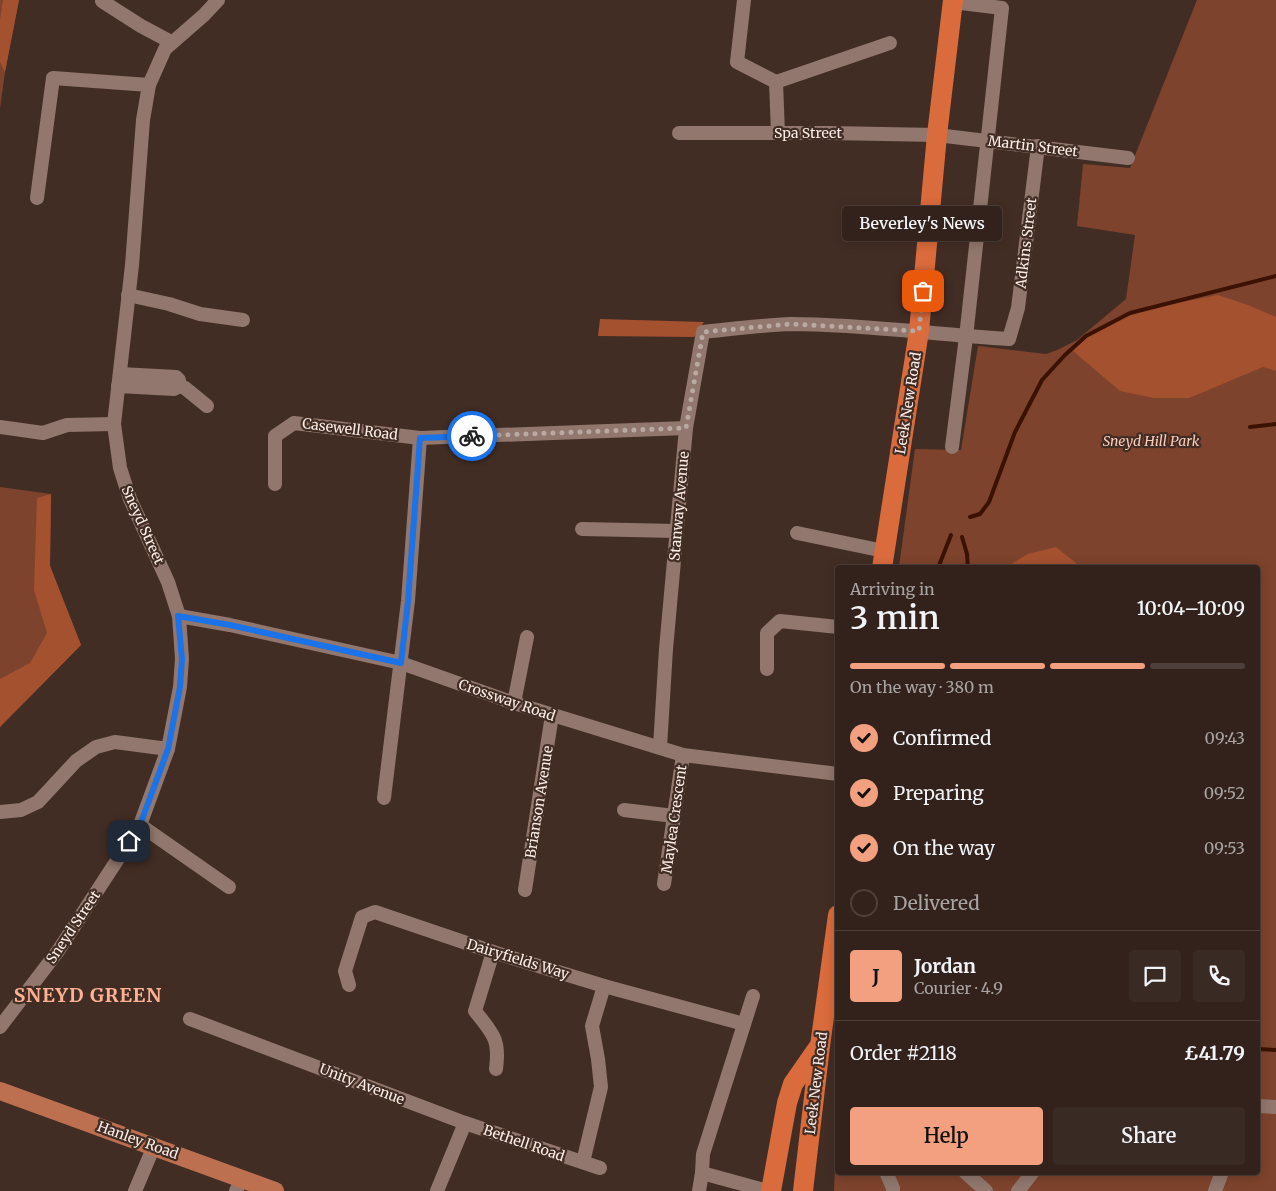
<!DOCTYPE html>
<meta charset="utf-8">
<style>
body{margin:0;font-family:Merriweather,serif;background:#3a2a24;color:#f1f3f6;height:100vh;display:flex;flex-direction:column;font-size:19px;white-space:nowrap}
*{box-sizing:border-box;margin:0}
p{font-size:16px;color:#a8a4a3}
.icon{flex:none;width:28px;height:28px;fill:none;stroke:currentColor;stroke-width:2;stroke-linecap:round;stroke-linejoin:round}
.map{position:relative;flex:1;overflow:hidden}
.panel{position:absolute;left:835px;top:565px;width:425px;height:610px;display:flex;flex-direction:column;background:#32221b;border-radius:5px;box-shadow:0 2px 12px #0003,0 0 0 1px #4d3f3a}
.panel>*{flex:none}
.pin{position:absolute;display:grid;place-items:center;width:42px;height:42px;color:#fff;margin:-21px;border-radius:10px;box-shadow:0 2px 8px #0006}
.courier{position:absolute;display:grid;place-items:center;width:50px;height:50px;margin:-25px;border:4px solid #1a73e8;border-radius:50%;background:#fff;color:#222;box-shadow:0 1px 6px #0007}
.bubble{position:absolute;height:35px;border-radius:5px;background:#32221b;box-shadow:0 2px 12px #0003,0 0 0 1px #4d3f3a;font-size:16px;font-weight:600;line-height:35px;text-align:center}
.head em{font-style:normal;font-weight:600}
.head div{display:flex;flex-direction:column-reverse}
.head{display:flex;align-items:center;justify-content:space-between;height:85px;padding:0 15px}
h1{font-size:32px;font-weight:600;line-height:38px}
.bar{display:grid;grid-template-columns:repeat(4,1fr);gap:8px 5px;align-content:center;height:60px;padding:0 15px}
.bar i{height:6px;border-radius:4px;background:#4d3f3a}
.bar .active{background:#f2a080}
.bar p{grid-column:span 4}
.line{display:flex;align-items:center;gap:12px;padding:0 15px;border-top:1px solid #4d3f3a}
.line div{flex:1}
.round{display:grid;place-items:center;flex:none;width:52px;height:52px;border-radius:5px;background:#3a2a24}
ol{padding:0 15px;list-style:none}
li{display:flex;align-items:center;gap:15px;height:55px}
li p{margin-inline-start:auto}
li .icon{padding:5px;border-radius:50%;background:#f2a080;color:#111;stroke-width:4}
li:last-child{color:#a8a4a3}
li i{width:28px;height:28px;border:2px solid #4d3f3a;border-radius:50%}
.primary-button{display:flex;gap:10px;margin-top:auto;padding:10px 15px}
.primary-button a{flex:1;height:58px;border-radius:5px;background:#f2a080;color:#111;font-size:20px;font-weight:600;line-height:58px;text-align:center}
.primary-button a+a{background:#3a2a24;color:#f1f3f6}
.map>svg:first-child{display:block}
.green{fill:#7d432c}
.forest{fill:#a45130}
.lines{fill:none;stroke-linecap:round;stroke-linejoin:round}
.stream{stroke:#3b1201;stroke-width:4}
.minor{stroke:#91776d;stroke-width:14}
.major{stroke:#bd7050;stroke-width:18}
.highway{stroke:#da6b3c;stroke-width:20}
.done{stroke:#baa9a3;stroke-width:5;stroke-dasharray:0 9}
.route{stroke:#1a73e8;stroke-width:6}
.labels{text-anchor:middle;stroke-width:4.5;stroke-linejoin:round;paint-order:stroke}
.street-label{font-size:14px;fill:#fbece7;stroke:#422d24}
.park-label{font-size:14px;font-style:italic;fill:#fdcdbb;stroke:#422d24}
.district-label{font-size:19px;font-weight:bold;letter-spacing:1px;fill:#ffb193;stroke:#422d24}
</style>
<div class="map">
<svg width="1276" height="1191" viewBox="0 0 1276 1191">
<rect width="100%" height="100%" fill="#422d24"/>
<g class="green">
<polygon points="0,0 19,0 5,72 0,108"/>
<polygon points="1197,0 1276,0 1276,1191 834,1191 837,1124 838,1172 1258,1172 1258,568 899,567 915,449 961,450 978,346 1046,354 1057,350 1077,340 1126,299 1135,235 1077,226 1083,164 1130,168"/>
<polygon points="0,487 51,494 50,566 81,645 0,727"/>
</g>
<g class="forest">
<polygon points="3,0 19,0 5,72 0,62 0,20"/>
<path d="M1218 295 1248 305 1276 317V371L1263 367 1189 398H1154L1120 391 1073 351C1105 312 1171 305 1218 295Z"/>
<polygon points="600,319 704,322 694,337 598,336"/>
<polygon points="51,494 50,566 81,645 0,727 0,679 30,663 47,633 34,590 37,498"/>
<polygon points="1056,547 1076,563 1077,567 1006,567 1028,554"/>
</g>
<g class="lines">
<g class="stream">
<polyline points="1250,427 1276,424"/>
<polyline points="970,517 980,514 989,502 1015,432 1042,380 1065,355 1086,336 1130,313 1276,276"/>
<polyline points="962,537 967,554 968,568"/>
<polyline points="938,568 951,535"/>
<polyline points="1258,1049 1276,1050"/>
</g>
<g class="minor">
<polyline points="744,0 737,62 776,82"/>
<polyline points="102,1 141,26 171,42"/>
<polyline points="679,133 829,133 937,135 1128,158"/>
<polyline points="778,133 776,82 890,43"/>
<polyline points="37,198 53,78 149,85"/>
<polyline points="907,230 929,232"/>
<polyline points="128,295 169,304 200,314 243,320"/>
<polyline points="118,386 174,389 179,386 179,380 176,377 120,374"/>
<polyline points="179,386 185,388 207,406"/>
<polyline points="0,427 43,433 67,425 114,424"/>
<polyline points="952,447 966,337 1002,8 953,2"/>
<polyline points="275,484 275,436 294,423 420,438 686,428"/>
<polyline points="582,529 677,531"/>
<polyline points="797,533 884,551"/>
<polyline points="179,616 230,625 401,663 514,703 683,755 838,774"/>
<polyline points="767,669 767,633 780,621 838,627"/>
<polyline points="514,703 527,637"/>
<path d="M660 747 666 649 686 428 703 332C732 329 762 325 791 324 864 324 937 335 1009 339L1018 308 1038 146"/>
<polyline points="384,798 408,601 420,438"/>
<polyline points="624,810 674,816"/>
<polyline points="0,812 21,810 38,802 76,761 96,747 115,742 168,749"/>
<polyline points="140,825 229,887"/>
<polyline points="664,884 683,755"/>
<polyline points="525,890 552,715"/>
<path d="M493 952 475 1011C493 1034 500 1039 496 1069"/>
<polyline points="349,985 345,971 362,917 375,912 493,952 604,986 744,1024"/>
<polyline points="190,1019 465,1123 600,1168"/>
<polyline points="0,1027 58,951 140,825 168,749 180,687 182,659 179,616 168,582 130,499 120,468 114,424 132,265 143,120 149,85 165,49 204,15 218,0"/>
<polyline points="1258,1106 1276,1107"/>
<polyline points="583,1162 601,1087 598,1059 592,1026 604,986"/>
<polyline points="886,1172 893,1188 893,1191"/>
<polyline points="965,1172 986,1191"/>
<polyline points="702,1173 768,1191"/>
<polyline points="135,1191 154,1146"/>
<polyline points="236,1191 242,1178"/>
<polyline points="437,1191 465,1123"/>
<polyline points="699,1191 702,1173 703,1154 753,996"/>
<polyline points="1018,1191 1033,1172"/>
<polyline points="1215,1191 1222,1172"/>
</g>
<polyline class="major" points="0,1091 275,1191"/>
<g class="highway">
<polyline points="882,568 919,331 937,135 953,0"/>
<polyline points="771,1191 787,1103 793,1084 818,1048"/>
<polyline points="803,1191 820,1046 838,915"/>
</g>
</g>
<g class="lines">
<polyline class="done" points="472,436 686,428 703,332 790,324 919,331 923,291"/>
<polyline class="route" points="129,841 140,825 168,749 180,687 182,659 178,616 230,625 401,663 408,601 420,438 472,436"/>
</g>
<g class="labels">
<g class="street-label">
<text x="808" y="138">Spa Street</text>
<text transform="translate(1033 146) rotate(7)" y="5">Martin Street</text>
<text transform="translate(1026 243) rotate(-83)" y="5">Adkins Street</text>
<text transform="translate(908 403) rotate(-81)" y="5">Leek New Road</text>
<text transform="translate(350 429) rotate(7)" y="5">Casewell Road</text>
<text transform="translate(679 506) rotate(-85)" y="5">Stanway Avenue</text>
<text transform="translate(143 525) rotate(66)" y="5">Sneyd Street</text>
<text transform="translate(507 700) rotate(19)" y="5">Crossway Road</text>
<text transform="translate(539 802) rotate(-81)" y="5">Brianson Avenue</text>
<text transform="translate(674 819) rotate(-82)" y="5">Maylea Crescent</text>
<text transform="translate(73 927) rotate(-56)" y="5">Sneyd Street</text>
<text transform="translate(518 959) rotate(17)" y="5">Dairyfields Way</text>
<text transform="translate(816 1083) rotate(-83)" y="5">Leek New Road</text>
<text transform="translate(362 1084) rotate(21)" y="5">Unity Avenue</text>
<text transform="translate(138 1140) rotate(20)" y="5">Hanley Road</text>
<text transform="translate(524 1143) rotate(19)" y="5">Bethell Road</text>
</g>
<g class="park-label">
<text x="1151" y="446">Sneyd Hill Park</text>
</g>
<g class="district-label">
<text x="88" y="1002">SNEYD GREEN</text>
</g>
</g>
</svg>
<div class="pin" style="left:923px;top:291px;background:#ea580c"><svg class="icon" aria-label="bag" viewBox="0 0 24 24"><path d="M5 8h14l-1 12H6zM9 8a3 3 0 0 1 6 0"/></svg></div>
<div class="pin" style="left:129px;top:841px;background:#1f2937"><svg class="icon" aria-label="home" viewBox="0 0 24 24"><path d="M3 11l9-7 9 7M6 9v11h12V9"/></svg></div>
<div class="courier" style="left:472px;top:436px"><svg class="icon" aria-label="bike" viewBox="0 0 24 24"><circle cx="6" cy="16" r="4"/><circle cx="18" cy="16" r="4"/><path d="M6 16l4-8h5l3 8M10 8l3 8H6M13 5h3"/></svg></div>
<div class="bubble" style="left:842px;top:206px;width:160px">Beverley's News</div>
<section class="panel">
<div class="head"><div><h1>3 min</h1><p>Arriving in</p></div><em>10:04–10:09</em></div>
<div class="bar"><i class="active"></i><i class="active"></i><i class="active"></i><i></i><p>On the way · 380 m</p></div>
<ol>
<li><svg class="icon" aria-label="check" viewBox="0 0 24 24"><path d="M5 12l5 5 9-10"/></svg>Confirmed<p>09:43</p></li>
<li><svg class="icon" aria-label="check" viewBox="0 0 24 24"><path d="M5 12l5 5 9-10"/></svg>Preparing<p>09:52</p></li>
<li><svg class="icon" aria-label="check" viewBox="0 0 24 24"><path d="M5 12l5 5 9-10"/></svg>On the way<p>09:53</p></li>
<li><i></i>Delivered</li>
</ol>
<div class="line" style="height:90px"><b class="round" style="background:#f2a080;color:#111">J</b><div><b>Jordan</b><p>Courier · 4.9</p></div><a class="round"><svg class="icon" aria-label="chat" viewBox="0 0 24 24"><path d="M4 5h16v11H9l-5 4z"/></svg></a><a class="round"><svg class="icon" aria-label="phone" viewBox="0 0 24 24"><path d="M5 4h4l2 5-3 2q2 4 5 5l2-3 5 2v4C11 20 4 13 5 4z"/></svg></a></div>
<div class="line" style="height:65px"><div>Order #2118</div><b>£41.79</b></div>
<div class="primary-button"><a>Help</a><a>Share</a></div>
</section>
</div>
